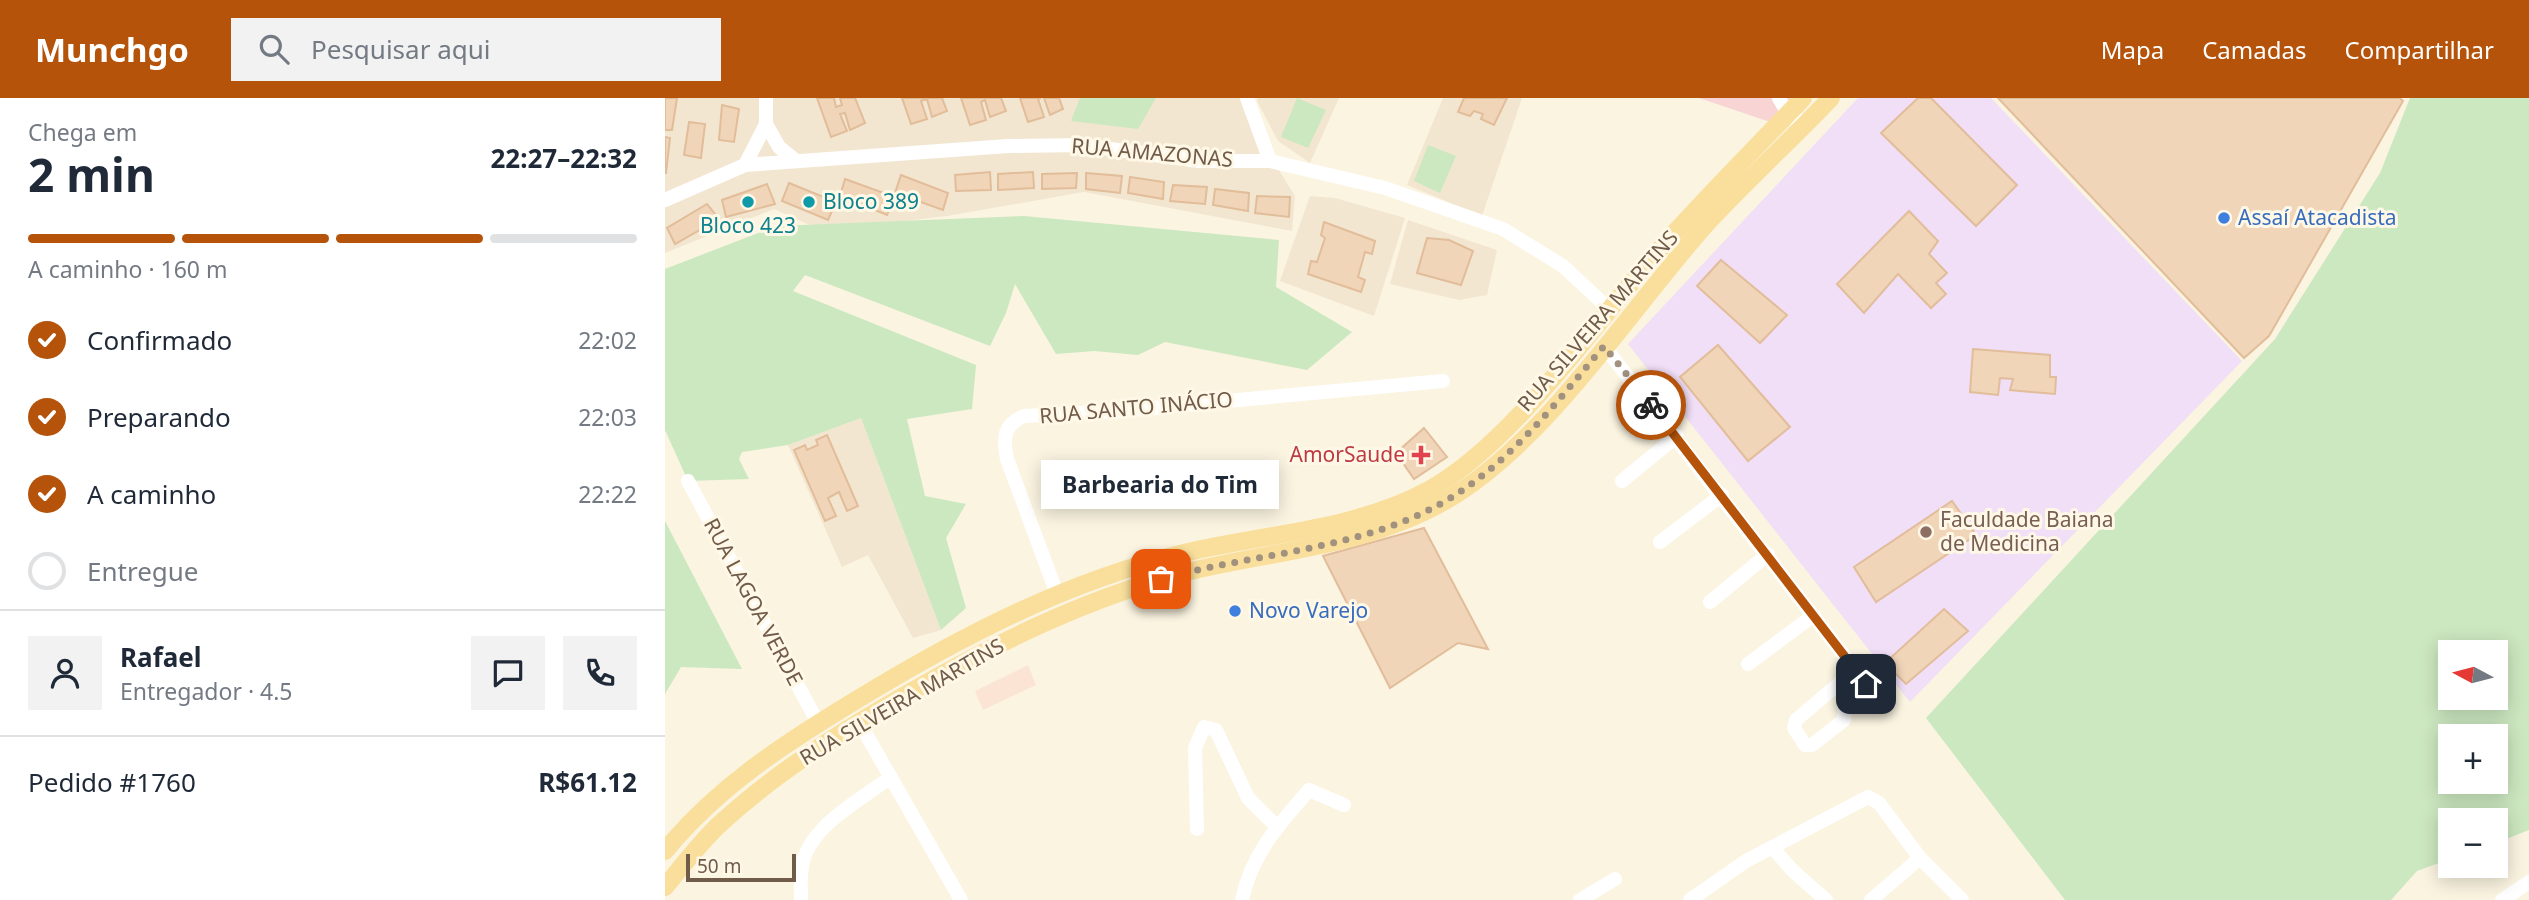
<!DOCTYPE html>
<html lang="pt">
<meta charset="utf-8">
<style>
body{margin:0;font-family:"Noto Sans",sans-serif;background:#f2f2f3;color:#1f2937;height:100vh;display:flex;flex-direction:column;font-size:26px;white-space:nowrap}
*{box-sizing:border-box;margin:0}
p{font-size:23px;color:#747a83}
.icon{flex:none;width:38px;height:38px;fill:none;stroke:currentColor;stroke-width:2;stroke-linecap:round;stroke-linejoin:round}
.map{position:relative;flex:1;overflow:hidden}
.details{display:flex;flex-direction:column;background:#fff;width:665px}
.details>*{flex:none}
.needle{width:46px;rotate:277deg}
.fabs{position:absolute;left:1773px;top:542px;display:grid;gap:14px}
.fabs a{display:grid;place-items:center;width:70px;height:70px;border-radius:0px;background:#fff;box-shadow:0 4px 18px #0003;font-size:35px}
.scale{position:absolute;left:21px;bottom:18px;width:110px;box-sizing:border-box;padding-left:7px;border:4px solid #715b49;border-top:0;font-size:19px;line-height:24px;white-space:nowrap;color:#715b49;-webkit-text-stroke:5px #fff8e7;paint-order:stroke}
.pin{position:absolute;display:grid;place-items:center;width:60px;height:60px;color:#fff;margin:-30px;border-radius:14px;box-shadow:0 4px 10px #0006}
.courier{position:absolute;display:grid;place-items:center;width:70px;height:70px;margin:-35px;border:5px solid #b45309;border-radius:50%;background:#fff;color:#222;box-shadow:0 2px 9px #0007}
.bubble{position:absolute;height:49px;border-radius:0px;background:#fff;box-shadow:0 4px 18px #0003;font-size:23px;font-weight:700;line-height:49px;text-align:center}
.overview em{font-style:normal;font-weight:700}
.overview div{display:flex;flex-direction:column-reverse}
.overview{display:flex;align-items:center;justify-content:space-between;height:119px;padding:0 28px}
h1{font-size:46px;font-weight:700;line-height:52px}
.bar{display:grid;grid-template-columns:repeat(4,1fr);gap:10px 7px;align-content:center;height:84px;padding:0 28px}
.bar i{height:9px;border-radius:5px;background:#e0e1e3}
.bar .selected{background:#b45309}
.bar p{grid-column:span 4}
.line{display:flex;align-items:center;gap:18px;padding:0 28px;border-top:2px solid #e0e1e3}
.line div{flex:1}
.round{display:grid;place-items:center;flex:none;width:74px;height:74px;border-radius:0px;background:#f2f2f3}
ol{padding:0 28px;list-style:none}
li{display:flex;align-items:center;gap:21px;height:77px}
li p{margin-inline-start:auto}
li .icon{padding:7px;border-radius:50%;background:#b45309;color:#fff;stroke-width:4}
li:last-child{color:#747a83}
li i{width:38px;height:38px;border:4px solid #e0e1e3;border-radius:50%}
header{display:flex;align-items:center;gap:42px;box-sizing:border-box;height:98px;padding:0 35px;background:#b45309;color:#fff}
header strong{font-size:33px}
nav{display:flex;gap:38px;margin-inline-start:auto;font-size:24px}
.search{width:490px;height:63px;background:#f2f2f3;display:flex;align-items:center;gap:18px;box-sizing:border-box;padding:0 24px;border-radius:0px;color:#747a83;font-size:26px}
main{display:flex;flex:1;min-height:0}
.map>svg:first-child{display:block}
.residential{fill:#f3e6d0}
.commercial{fill:#fce4d5}
.education{fill:#f1def7}
.medical{fill:#f9d4d5}
.green{fill:#cce8c0;fill-rule:evenodd}
.building{fill:#f0d5b9;stroke:#e2bd9a;stroke-width:2}
.lines{fill:none;stroke-linecap:round;stroke-linejoin:round}
.minor{stroke:#fff;stroke-width:14}
.major{stroke:#f9df9b;stroke-width:18}
.done{stroke:#a1917e;stroke-width:7;stroke-dasharray:0 12.6}
.route{stroke:#b45309;stroke-width:9}
.culture-dot{fill:#0f9aa8;stroke:#fff8e7;stroke-width:2.5}
.shop-dot{fill:#3f7fe0;stroke:#fff8e7;stroke-width:2.5}
.health-dot{fill:#e0444e;stroke:#fff8e7;stroke-width:2.5}
.education-dot{fill:#8d6e63;stroke:#fff8e7;stroke-width:2.5}
.labels{text-anchor:middle;stroke-width:6;stroke-linejoin:round;paint-order:stroke}
.street-label{font-size:21px;fill:#715b49;stroke:#fff8e7}
.culture-label{font-size:21px;fill:#0d838f;stroke:#fff8e7;text-anchor:start}
.shop-label{font-size:21px;fill:#366cbe;stroke:#fff8e7;text-anchor:start}
.health-label{font-size:21px;fill:#be3a42;stroke:#fff8e7;text-anchor:end}
.education-label{font-size:21px;fill:#785e54;stroke:#fff8e7;text-anchor:start}
</style>
<header>
<strong>Munchgo</strong>
<div class="search"><svg class="icon" aria-label="search" viewBox="0 0 24 24"><circle cx="10" cy="10" r="6"/><path d="M15 15l6 6"/></svg>Pesquisar aqui</div>
<nav><a>Mapa</a><a>Camadas</a><a>Compartilhar</a></nav>
</header>
<main>
<section class="details">
<div class="overview"><div><h1>2 min</h1><p>Chega em</p></div><em>22:27–22:32</em></div>
<div class="bar"><i class="selected"></i><i class="selected"></i><i class="selected"></i><i></i><p>A caminho · 160 m</p></div>
<ol>
<li><svg class="icon" aria-label="check" viewBox="0 0 24 24"><path d="M5 12l5 5 9-10"/></svg>Confirmado<p>22:02</p></li>
<li><svg class="icon" aria-label="check" viewBox="0 0 24 24"><path d="M5 12l5 5 9-10"/></svg>Preparando<p>22:03</p></li>
<li><svg class="icon" aria-label="check" viewBox="0 0 24 24"><path d="M5 12l5 5 9-10"/></svg>A caminho<p>22:22</p></li>
<li><i></i>Entregue</li>
</ol>
<div class="line" style="height:126px"><a class="round"><svg class="icon" aria-label="person" viewBox="0 0 24 24"><circle cx="12" cy="8" r="4"/><path d="M4 21q1-7 8-7t8 7"/></svg></a><div><b>Rafael</b><p>Entregador · 4.5</p></div><a class="round"><svg class="icon" aria-label="chat" viewBox="0 0 24 24"><path d="M4 5h16v11H9l-5 4z"/></svg></a><a class="round"><svg class="icon" aria-label="phone" viewBox="0 0 24 24"><path d="M5 4h4l2 5-3 2q2 4 5 5l2-3 5 2v4C11 20 4 13 5 4z"/></svg></a></div>
<div class="line" style="height:91px"><div>Pedido #1760</div><b>R$61.12</b></div>
</section>
<div class="map">
<svg width="1864" height="802" viewBox="0 0 1864 802">
<rect width="100%" height="100%" fill="#fbf4e1"/>
<g class="residential">
<polygon points="0,0 590,0 582,20 630,98 627,133 419,94 282,118 158,133 109,111 0,155"/>
<polygon points="593,0 674,0 645,65 613,43 592,3"/>
<polygon points="778,0 857,0 817,118 742,87"/>
<polygon points="645,98 670,100 740,120 709,218 615,183"/>
<polygon points="743,122 832,152 822,197 794,202 725,186"/>
<polygon points="196,320 276,532 248,540 203,457 177,469 123,347"/>
</g>
<polygon class="commercial" points="363,567 371,587 318,612 310,593"/>
<polygon class="education" points="1193,0 1326,0 1577,263 1245,604 963,246"/>
<polygon class="medical" points="1034,0 1128,0 1105,24"/>
<g class="green">
<polygon points="415,0 491,0 473,31 406,23"/>
<polygon points="632,0 661,12 643,50 616,39"/>
<path d="M1745 0H1864V732L1831 745 1830 723H1785V761L1752 773 1726 802H1400L1261 620 1610 241 1715 75ZM1785 555H1830V600H1785ZM1785 639H1830V684H1785Z"/>
<polygon points="763,47 791,58 775,95 749,83"/>
<polygon points="359,118 614,142 611,189 687,234 642,272 500,244 473,257 429,253 391,256 350,186 341,215 325,248 140,177 128,193 311,267 307,311 242,321 260,398 301,406 281,440 301,510 276,532 196,320 123,347 77,354 74,361 84,381 23,383 0,332 0,171 111,128"/>
<polygon points="0,423 77,571 16,569 0,596"/>
</g>
<g class="building">
<polygon points="0,0 12,0 7,32 0,32"/>
<polygon points="152,0 169,0 171,9 177,7 175,0 190,0 200,25 185,32 180,15 175,16 182,33 166,39"/>
<polygon points="237,0 277,0 282,13 267,19 262,1 256,3 262,21 246,26"/>
<polygon points="296,0 336,0 341,13 325,19 320,2 316,4 321,22 305,27"/>
<polygon points="355,0 376,0 373,1 379,19 363,24"/>
<polygon points="379,0 394,0 398,11 385,17"/>
<polygon points="799,0 842,0 829,27 816,21 818,16 809,13 805,18 793,14"/>
<polygon points="1253,0 1266,0 1352,87 1311,128 1216,35"/>
<polygon points="1333,0 1735,0 1738,3 1604,238 1579,260"/>
<polygon points="57,7 74,11 69,44 54,42"/>
<polygon points="24,24 40,26 36,60 19,57"/>
<polygon points="0,39 5,40 1,75 0,75"/>
<polygon points="325,74 326,92 291,93 290,77"/>
<polygon points="368,74 369,90 333,92 333,76"/>
<polygon points="412,75 411,90 377,91 377,76"/>
<polygon points="421,75 457,78 455,95 421,91"/>
<polygon points="236,77 283,95 278,112 230,95"/>
<polygon points="465,79 499,84 498,101 463,95"/>
<polygon points="180,81 230,99 222,117 175,98"/>
<polygon points="124,85 171,104 163,122 117,103"/>
<polygon points="102,86 110,106 61,119 57,102"/>
<polygon points="508,87 542,89 540,106 505,103"/>
<polygon points="550,91 584,95 583,113 548,107"/>
<polygon points="592,98 625,99 624,119 590,115"/>
<polygon points="42,106 54,121 10,146 2,130"/>
<polygon points="1244,113 1273,143 1264,156 1282,175 1271,185 1281,196 1266,210 1233,176 1199,215 1172,186"/>
<polygon points="659,124 710,143 707,156 700,154 693,179 700,182 696,194 643,176 646,163 652,164 660,140 656,137"/>
<polygon points="762,140 784,142 808,153 796,187 752,175"/>
<polygon points="1056,162 1122,217 1095,245 1032,188"/>
<polygon points="1053,247 1125,329 1083,363 1015,279"/>
<polygon points="1308,251 1385,257 1385,279 1391,279 1390,296 1345,292 1348,281 1335,280 1333,297 1305,294"/>
<polygon points="759,330 782,359 749,381 731,355"/>
<polygon points="162,337 193,408 182,413 174,394 163,400 171,418 160,423 129,352 140,347 142,352 153,347 151,342"/>
<polygon points="1287,403 1311,437 1211,504 1189,469"/>
<polygon points="759,430 823,551 793,545 725,590 658,458"/>
<polygon points="1279,511 1303,533 1241,586 1220,565"/>
</g>
<g class="lines">
<g class="minor">
<polyline points="582,0 605,63"/>
<polyline points="1114,0 1123,16 1140,27"/>
<polyline points="101,26 114,49 131,63"/>
<polyline points="80,67 101,26 101,0"/>
<polyline points="0,102 80,67 343,48 416,47 534,63 605,63 720,90 838,131 898,168 944,211"/>
<polyline points="939,248 1212,600"/>
<polyline points="23,383 153,625"/>
<polyline points="957,383 1012,338"/>
<polyline points="995,444 1057,397"/>
<path d="M392 496 342 361C338 340 338 327 359 318L455 313 778 283"/>
<polyline points="1045,504 1103,456"/>
<polyline points="1083,566 1149,517"/>
<polyline points="1176,585 1180,603 1179,622 1147,647 1140,647 1129,630 1131,622 1191,571"/>
<polyline points="194,624 296,802"/>
<polyline points="532,731 530,650 539,629 551,632 583,700 611,728"/>
<polyline points="1107,749 1128,773 1161,802"/>
<path d="M136 802C136 791 135 780 137 769 142 729 197 701 226 679"/>
<path d="M577 802C586 757 614 726 644 692L679 707"/>
<polyline points="915,802 950,781"/>
<polyline points="1025,802 1081,763 1203,699 1214,705 1255,760 1297,802"/>
<polyline points="1206,802 1255,760"/>
<polyline points="1837,802 1864,784"/>
</g>
<g class="major">
<path d="M0 753C53 688 122 644 193 601 295 539 402 483 519 455 599 436 691 432 764 392 846 346 926 231 988 159 1036 104 1088 53 1138 0"/>
<path d="M0 789C18 767 36 743 57 724 115 671 182 630 249 592 335 543 425 499 522 474 607 453 702 448 780 403 882 344 964 212 1043 124 1083 81 1126 42 1166 0"/>
</g>
</g>
<g class="lines">
<path class="done" d="M496 481C596 453 715 452 802 389 856 351 897 298 939 248L986 307"/>
<polyline class="route" points="986,307 1201,586"/>
</g>
<g class="culture-dot">
<circle cx="83" cy="104" r="7"/>
<circle cx="144" cy="104" r="7"/>
</g>
<g class="shop-dot">
<circle cx="1559" cy="120" r="7"/>
<circle cx="570" cy="513" r="7"/>
</g>
<path class="health-dot" d="M752.5 346.5h7v7h7v7h-7v7h-7v-7h-7v-7h7z"/>
<circle class="education-dot" cx="1261" cy="434" r="7"/>
<g class="labels">
<g class="street-label">
<text transform="translate(487 55) rotate(5)" y="7">RUA AMAZONAS</text>
<text transform="translate(933 223) rotate(-49)" y="7">RUA SILVEIRA MARTINS</text>
<text transform="translate(471 310) rotate(-5)" y="7">RUA SANTO INÁCIO</text>
<text transform="translate(88 504) rotate(62)" y="7">RUA LAGOA VERDE</text>
<text transform="translate(237 604) rotate(-30)" y="7">RUA SILVEIRA MARTINS</text>
</g>
<g class="culture-label">
<text x="158" y="111">Bloco 389</text>
<text x="83" y="135" text-anchor="middle">Bloco 423</text>
</g>
<g class="shop-label">
<text x="1573" y="127">Assaí Atacadista</text>
<text x="584" y="520">Novo Varejo</text>
</g>
<g class="health-label">
<text x="740" y="364">AmorSaude</text>
</g>
<g class="education-label">
<text x="1275" y="429">Faculdade Baiana<tspan x="1275" dy="24">de Medicina</tspan></text>
</g>
</g>
</svg>
<div class="fabs">
<a><svg class="needle" viewBox="-14 -14 28 28"><path d="M0-13l5 13h-10z" fill="#e53935"/><path d="M0 13l5-13h-10z" fill="#747a83"/></svg></a>
<a>+</a>
<a>−</a>
</div>
<div class="scale">50 m</div>
<div class="pin" style="left:496px;top:481px;background:#ea580c"><svg class="icon" aria-label="bag" viewBox="0 0 24 24"><path d="M5 8h14l-1 12H6zM9 8a3 3 0 0 1 6 0"/></svg></div>
<div class="pin" style="left:1201px;top:586px;background:#1f2937"><svg class="icon" aria-label="home" viewBox="0 0 24 24"><path d="M3 11l9-7 9 7M6 9v11h12V9"/></svg></div>
<div class="courier" style="left:986px;top:307px"><svg class="icon" aria-label="bike" viewBox="0 0 24 24"><circle cx="6" cy="16" r="4"/><circle cx="18" cy="16" r="4"/><path d="M6 16l4-8h5l3 8M10 8l3 8H6M13 5h3"/></svg></div>
<div class="bubble" style="left:376px;top:362px;width:238px">Barbearia do Tim</div>
</div>
</main>
